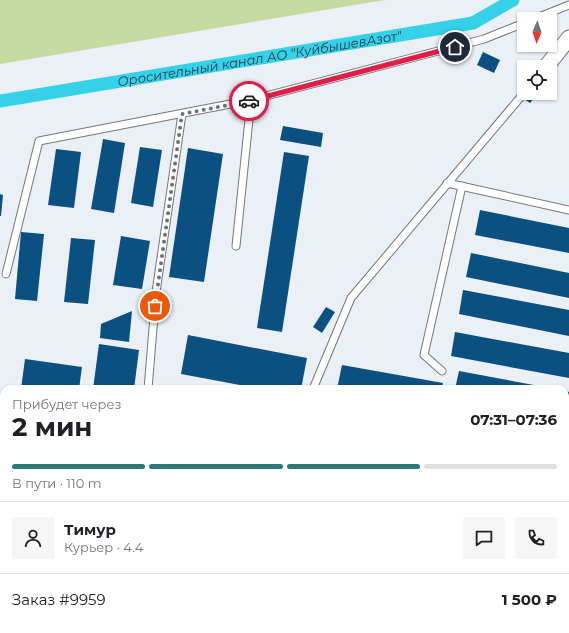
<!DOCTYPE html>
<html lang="ru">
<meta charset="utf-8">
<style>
body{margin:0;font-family:Montserrat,sans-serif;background:#f6f6f6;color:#202124;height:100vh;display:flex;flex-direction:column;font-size:15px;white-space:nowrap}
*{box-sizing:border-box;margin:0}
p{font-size:13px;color:#757577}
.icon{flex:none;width:22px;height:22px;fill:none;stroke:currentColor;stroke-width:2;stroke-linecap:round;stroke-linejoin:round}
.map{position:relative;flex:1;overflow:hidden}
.side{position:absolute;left:0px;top:385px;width:569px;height:248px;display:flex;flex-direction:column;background:#fff;border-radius:12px 12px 0 0;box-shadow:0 1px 3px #0004}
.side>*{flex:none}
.needle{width:26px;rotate:182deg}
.fabs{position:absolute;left:517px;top:12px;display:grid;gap:8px}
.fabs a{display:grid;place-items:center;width:40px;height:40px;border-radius:0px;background:#fff;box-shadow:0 1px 3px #0004;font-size:20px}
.pin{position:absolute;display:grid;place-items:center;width:34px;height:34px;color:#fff;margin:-17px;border:2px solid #fff;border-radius:50%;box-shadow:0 1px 4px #0007}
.courier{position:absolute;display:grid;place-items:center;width:40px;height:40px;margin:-20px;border:3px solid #e11d48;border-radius:50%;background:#fff;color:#222;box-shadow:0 1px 5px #0007}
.headline em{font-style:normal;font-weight:700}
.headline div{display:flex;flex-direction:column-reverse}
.headline{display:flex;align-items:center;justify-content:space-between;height:68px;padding:0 12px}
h1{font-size:26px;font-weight:700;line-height:30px}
.bar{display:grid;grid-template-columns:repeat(4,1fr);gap:6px 4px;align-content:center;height:48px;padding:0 12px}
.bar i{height:5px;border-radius:3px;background:#e0e0e0}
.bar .on{background:#2e7875}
.bar p{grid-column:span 4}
.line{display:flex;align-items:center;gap:10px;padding:0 12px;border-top:1px solid #e0e0e0}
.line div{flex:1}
.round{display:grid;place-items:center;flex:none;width:42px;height:42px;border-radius:0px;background:#f6f6f6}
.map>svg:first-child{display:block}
.green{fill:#c6d9a1}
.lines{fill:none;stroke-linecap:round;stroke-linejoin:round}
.canal{stroke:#34d1e9;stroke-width:13}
.building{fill:#0a5080}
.service-casing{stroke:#73787d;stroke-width:9}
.minor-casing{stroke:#73787d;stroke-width:17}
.service{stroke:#fff;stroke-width:7}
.minor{stroke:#fff;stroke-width:15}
.done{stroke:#6d7174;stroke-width:4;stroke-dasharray:0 7.2}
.route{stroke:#e11d48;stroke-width:5}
.labels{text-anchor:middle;stroke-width:4;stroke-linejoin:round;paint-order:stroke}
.water-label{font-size:13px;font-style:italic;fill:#1f373c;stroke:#eaf0f6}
</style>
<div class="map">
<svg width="569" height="633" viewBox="0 0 569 633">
<rect width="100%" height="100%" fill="#eaf0f6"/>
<polygon class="green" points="0,0 385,0 0,64"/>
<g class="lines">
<path class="canal" id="s1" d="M0 101 473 23 513 0"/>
</g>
<g class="building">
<polygon points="483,52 500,60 494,73 477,65"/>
<polygon points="526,93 538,93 530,103 523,98"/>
<polygon points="283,126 323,133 321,147 280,140"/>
<polygon points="103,139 125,143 114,213 91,209"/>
<polygon points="140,147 162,150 153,207 131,203"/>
<polygon points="188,148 223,154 204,282 169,277"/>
<polygon points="56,149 81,152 74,208 48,205"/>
<polygon points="284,152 309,156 282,332 257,328"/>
<polygon points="0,194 3,195 1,216 0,216"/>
<polygon points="480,210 569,228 569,253 475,235"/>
<polygon points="21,232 44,234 37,301 15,299"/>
<polygon points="121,236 150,241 142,289 113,285"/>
<polygon points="71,238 95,240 88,304 64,302"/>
<polygon points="471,253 569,273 569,298 466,277"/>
<polygon points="463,290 569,310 569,336 459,314"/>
<polygon points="326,307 335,312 322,333 313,327"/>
<polygon points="132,311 129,342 100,338 101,324"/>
<polygon points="455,332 569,353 569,378 451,356"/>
<polygon points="188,335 307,358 301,389 261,389 181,374"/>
<polygon points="99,344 139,350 134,389 93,389"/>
<polygon points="25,359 82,367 79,389 21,389"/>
<polygon points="342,365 443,383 442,389 337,389"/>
<polygon points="459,371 550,388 550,389 455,389"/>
<polygon points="565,391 569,392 569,417 565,416"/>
<polygon points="565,430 569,430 569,455 565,454"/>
<polygon points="565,472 569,473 569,496 565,495"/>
<polygon points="119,629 158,629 158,633 118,633"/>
<polygon points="167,629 255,629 255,633 166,633"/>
</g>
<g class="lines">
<g class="service-casing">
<g id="service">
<polyline points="534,19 569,5"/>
<polyline points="447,183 569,210"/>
<polyline points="236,246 251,100"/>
<polyline points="6,274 39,141 251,100 484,39 524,23"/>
<polyline points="442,371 424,355 462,186"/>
<polyline points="148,389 156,292 182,114"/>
<polyline points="313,389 351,298 524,93"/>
<polyline points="565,520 569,518"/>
<polyline points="89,633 89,629"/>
<polyline points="280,633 281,629"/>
</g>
</g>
<g class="minor-casing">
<polyline id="minor" points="546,67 569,38"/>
</g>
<use href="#service" class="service"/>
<use href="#minor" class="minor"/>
</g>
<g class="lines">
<polyline class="done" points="155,306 182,114 249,101"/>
<polyline class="route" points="249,101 455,47"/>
</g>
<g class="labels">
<g class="water-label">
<text dy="5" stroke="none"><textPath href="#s1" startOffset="263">Оросительный канал АО "КуйбышевАзот"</textPath></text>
</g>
</g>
</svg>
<div class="fabs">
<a><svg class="needle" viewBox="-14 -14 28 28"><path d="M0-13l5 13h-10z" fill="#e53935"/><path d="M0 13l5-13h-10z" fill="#757577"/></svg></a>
<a><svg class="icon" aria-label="locate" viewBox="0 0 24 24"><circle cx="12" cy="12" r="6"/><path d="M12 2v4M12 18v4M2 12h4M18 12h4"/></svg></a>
</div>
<div class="pin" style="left:155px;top:306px;background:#ea580c"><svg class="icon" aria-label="bag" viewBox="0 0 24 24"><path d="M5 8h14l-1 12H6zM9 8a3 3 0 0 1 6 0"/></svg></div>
<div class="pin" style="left:455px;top:47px;background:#1f2937"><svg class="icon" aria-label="home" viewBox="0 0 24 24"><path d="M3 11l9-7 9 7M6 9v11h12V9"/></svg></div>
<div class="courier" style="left:249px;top:101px"><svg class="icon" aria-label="car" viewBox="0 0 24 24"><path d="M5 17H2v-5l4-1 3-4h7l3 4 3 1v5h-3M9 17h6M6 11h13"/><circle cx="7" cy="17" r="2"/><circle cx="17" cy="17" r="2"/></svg></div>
<section class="side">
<div class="headline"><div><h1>2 мин</h1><p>Прибудет через</p></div><em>07:31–07:36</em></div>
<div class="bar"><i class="on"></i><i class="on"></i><i class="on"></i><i></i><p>В пути · 110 m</p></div>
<div class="line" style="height:72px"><a class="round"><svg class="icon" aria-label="person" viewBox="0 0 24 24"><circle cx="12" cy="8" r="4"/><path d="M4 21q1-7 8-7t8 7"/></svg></a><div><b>Тимур</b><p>Курьер · 4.4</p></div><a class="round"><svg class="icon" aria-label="chat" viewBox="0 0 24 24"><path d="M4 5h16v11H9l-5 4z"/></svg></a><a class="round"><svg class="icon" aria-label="phone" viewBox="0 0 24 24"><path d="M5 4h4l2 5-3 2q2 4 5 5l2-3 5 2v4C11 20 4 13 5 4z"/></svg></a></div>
<div class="line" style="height:52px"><div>Заказ #9959</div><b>1 500 ₽</b></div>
</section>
</div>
